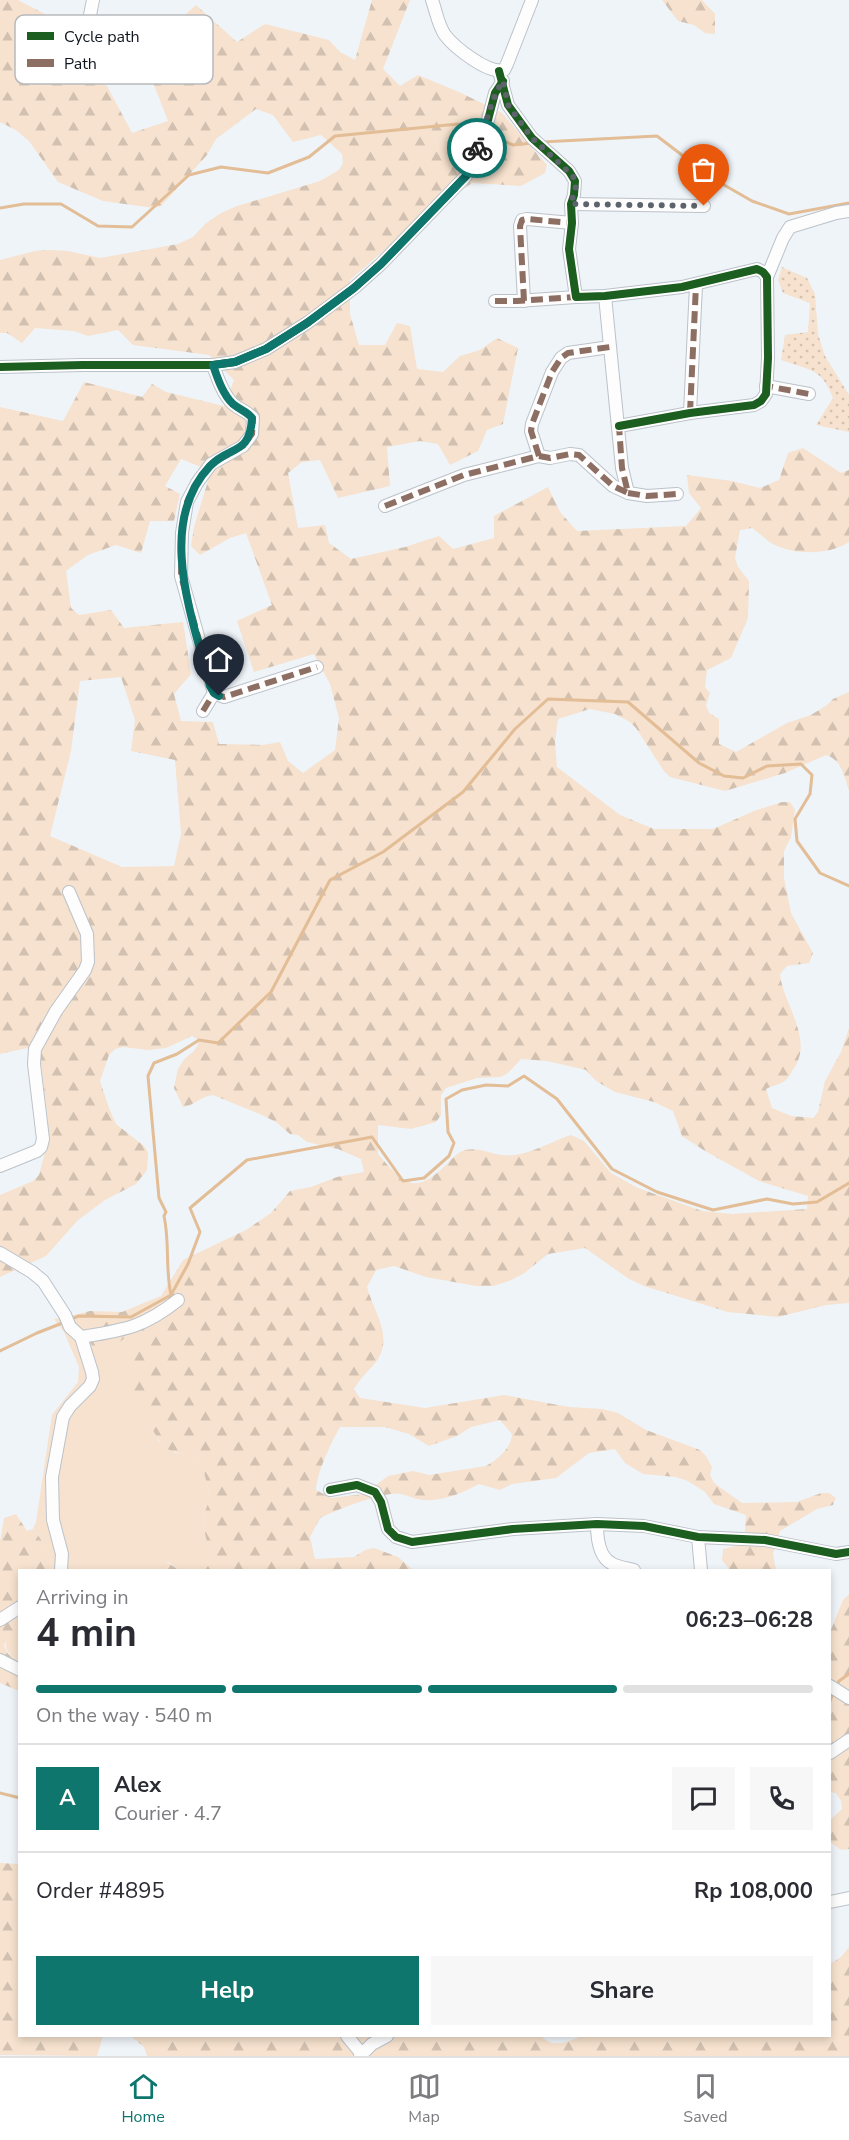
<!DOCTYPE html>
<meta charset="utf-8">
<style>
body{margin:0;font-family:"Nunito Sans",sans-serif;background:#f7f7f7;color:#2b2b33;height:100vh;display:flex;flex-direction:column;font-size:22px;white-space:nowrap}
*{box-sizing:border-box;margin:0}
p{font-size:20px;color:#7c7c81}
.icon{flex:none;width:33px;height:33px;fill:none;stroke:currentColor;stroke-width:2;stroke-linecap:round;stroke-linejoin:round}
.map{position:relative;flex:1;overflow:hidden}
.details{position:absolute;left:18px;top:1569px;width:813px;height:468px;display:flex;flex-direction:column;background:#fff;border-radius:0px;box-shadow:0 3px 9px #0003}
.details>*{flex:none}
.pin{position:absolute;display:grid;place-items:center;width:51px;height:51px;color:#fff;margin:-62px -26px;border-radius:50% 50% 50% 0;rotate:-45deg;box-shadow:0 0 6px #0007}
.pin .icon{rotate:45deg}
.courier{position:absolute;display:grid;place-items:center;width:60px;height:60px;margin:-30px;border:4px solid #0f766e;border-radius:50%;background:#fff;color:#222;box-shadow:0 2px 8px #0007}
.headline em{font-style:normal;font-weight:700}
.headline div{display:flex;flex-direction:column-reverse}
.headline{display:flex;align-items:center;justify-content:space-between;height:102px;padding:0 18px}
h1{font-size:39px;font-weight:700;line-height:45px}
.bar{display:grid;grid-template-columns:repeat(4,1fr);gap:9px 6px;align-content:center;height:72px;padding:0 18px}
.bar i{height:8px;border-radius:4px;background:#e1e1e2}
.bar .selected{background:#0f766e}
.bar p{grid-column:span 4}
.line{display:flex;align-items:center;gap:15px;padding:0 18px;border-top:2px solid #e1e1e2}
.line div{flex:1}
.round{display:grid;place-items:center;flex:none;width:63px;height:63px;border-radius:0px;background:#f7f7f7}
.cta{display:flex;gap:12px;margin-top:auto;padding:12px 18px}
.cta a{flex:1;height:69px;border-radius:0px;background:#0f766e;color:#fff;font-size:24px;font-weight:700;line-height:69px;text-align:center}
.cta a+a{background:#f7f7f7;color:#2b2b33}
.tab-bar{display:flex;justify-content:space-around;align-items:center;height:84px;border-top:2px solid #e1e1e2;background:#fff;font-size:16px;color:#7c7c81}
.tab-bar a{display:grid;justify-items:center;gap:3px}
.tab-bar .selected{color:#0f766e}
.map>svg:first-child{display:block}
.grass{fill:#f6e2ce}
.forest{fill:url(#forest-firs);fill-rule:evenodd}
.garden{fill:url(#garden-dots)}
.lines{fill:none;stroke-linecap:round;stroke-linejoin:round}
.stream{stroke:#e2bd96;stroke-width:3}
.minor-casing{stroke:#bcc2c9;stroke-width:14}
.minor{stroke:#fdfdfe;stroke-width:12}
.quiet{stroke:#8d6e63;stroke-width:6;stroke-dasharray:12 6;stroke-linecap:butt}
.cycleway-casing{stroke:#fff;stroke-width:11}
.cycleway{stroke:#1b5e20;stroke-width:8}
.done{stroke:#5d636b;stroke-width:6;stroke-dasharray:0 10.8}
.route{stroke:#0f766e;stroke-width:8}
.key{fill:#fff;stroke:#b7b9bc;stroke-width:1.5}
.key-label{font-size:16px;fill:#0f151e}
</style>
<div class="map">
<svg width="849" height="2056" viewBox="0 0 849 2056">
<defs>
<pattern id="forest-firs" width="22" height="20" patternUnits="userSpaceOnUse" patternTransform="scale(1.5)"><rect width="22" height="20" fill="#f6e2ce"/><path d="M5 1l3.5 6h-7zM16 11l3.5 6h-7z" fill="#d2c1b0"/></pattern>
<pattern id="garden-dots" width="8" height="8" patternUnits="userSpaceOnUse" patternTransform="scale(1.5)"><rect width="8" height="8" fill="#f6e2ce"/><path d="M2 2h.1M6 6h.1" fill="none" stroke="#d2c1b0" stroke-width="1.8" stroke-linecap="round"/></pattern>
</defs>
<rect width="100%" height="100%" fill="#eff4f9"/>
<g class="grass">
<path d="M78 1314 80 1324 111 1349 126 1337H137V1349L130 1378 151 1426 159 1442 175 1453 184 1454 193 1458 204 1472 210 1497 202 1521 210 1555V1563L205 1570H179L168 1562 151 1560 153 1570H53C51 1555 43 1541 33 1529L36 1522 52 1415 78 1382 79 1367 64 1332 54 1319Z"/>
<path d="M19 1626V1660C0 1651 3 1639 19 1626Z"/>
</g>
<g class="forest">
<path d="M0 0H18L58 21 70 32 81 73 107 86 132 133 168 121 137 41 147 31 176 23 196 5 237 42 265 24 329 40 340 52 355 60 372 0H410L383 69 400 86 418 75 459 92 502 113 547 165 545 173 521 186 472 183 411 227 350 280V314L359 345H385L397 323 410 326 417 369 443 372 460 356 480 350 497 338 518 348 503 424 487 430 478 451 450 465 438 444 420 441 387 447 390 486 338 498 320 460 302 462 288 473 298 528 325 525 329 543 351 559 405 547 439 536 453 549 494 538V516L548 487 560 512 577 531 686 526 701 508 689 493 687 475 732 481 760 488 779 480 788 453 803 448 841 473 849 470V542C830 555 795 555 775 545 766 541 760 533 752 528L740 530 735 558 738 567 749 581 748 618 731 658 707 670 705 687 710 693 706 705 709 713 719 719V744L736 752 787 723 811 715 827 705 833 699 849 692V791C844 776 842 760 826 755L785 773 725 791 670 777 664 771 636 728 630 722 615 714 590 709 558 719 555 742 557 767 620 815 654 829H713L754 811 782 802H790L795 810 791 837 784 851V878L791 913 813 953 809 963 787 966 780 974C783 1005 816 1041 792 1071 790 1075 787 1080 783 1082 778 1085 771 1086 766 1089L772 1108 791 1116 813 1118 818 1112 825 1081 841 1052 849 1028V1303L826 1305 778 1317 728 1312 644 1286 629 1279 585 1248 548 1254 523 1274 509 1281 493 1286H476L426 1277 394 1266 376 1270 367 1287C374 1313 395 1338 375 1363 367 1373 361 1377 354 1389L360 1398 425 1408 504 1395 569 1407 602 1409 618 1413 646 1430 700 1450 706 1456 712 1467 710 1475 714 1483 742 1503 797 1502 821 1493H829L836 1498 833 1505 817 1509 780 1531 773 1554 776 1570H730L722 1560 723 1549 744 1544 746 1515 714 1504 705 1492 688 1481 676 1477 643 1474 625 1463 615 1449 589 1453 556 1478 512 1484 500 1490 479 1484C462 1493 438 1504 417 1499 407 1496 401 1492 390 1494 367 1498 341 1508 320 1518L310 1537 315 1559 354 1557 365 1550 374 1548 398 1557 413 1570H205L210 1563V1555L202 1521 210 1497 204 1472 193 1458 164 1448C155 1435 131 1394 130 1380 129 1366 137 1353 136 1337H126L111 1349 95 1351 80 1324 78 1314 90 1311 122 1312 161 1296 183 1260 246 1230 271 1213 290 1191 311 1187 337 1177 364 1172 361 1159 338 1149 307 1142 298 1135 290 1134 276 1122 262 1115 213 1095C201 1096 195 1105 183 1107L174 1088C176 1081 176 1070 181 1064 187 1054 197 1053 199 1040L192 1036 166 1048 149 1050 123 1047 115 1049 109 1055 100 1081 109 1108 116 1124 144 1146 148 1153 147 1170 136 1184 105 1200 77 1221 46 1256 0 1277V1195L33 1181 39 1175 45 1152 48 1120 41 1063 27 1048 0 1054V407L63 421 84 382 142 397 152 384 166 392 224 406 234 380 209 355 133 345 118 330 88 336 74 331 35 328 22 343 7 333H0V260L35 251 51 250 68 251 100 258 178 244 193 237 205 224 221 213 237 206 320 181 339 170 343 163 342 154 321 135 293 142 273 115 256 109 216 139 207 155 161 206 154 208 103 201 58 182 29 141 16 130 0 122ZM181 459 211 471 194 527 191 546 200 555 230 538 246 533 272 605 237 621 254 672 314 654 330 684 339 718 335 750 303 773 288 761 280 742 263 745 219 744 213 722 181 721 174 694 191 674 183 622 124 628 111 610 79 615 71 608 66 571 88 555 116 545 141 553 150 521H174L180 494 165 486ZM121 677 135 720 131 751 175 760 181 834 174 866 122 867 50 836 71 751 80 681ZM521 1059 547 1061 586 1070 596 1081 615 1092 654 1102 673 1111 682 1136 705 1151 759 1181 808 1196 807 1209 732 1214 702 1211 638 1188 611 1173 584 1141 571 1135C549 1142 526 1158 501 1155 488 1153 479 1147 465 1150 458 1152 453 1158 447 1164 414 1196 405 1185 378 1154V1125L411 1129 436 1122 441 1115V1095L446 1088 477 1078 501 1077 508 1073ZM500 1420 512 1434C511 1449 498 1459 486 1466L429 1475 413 1471 388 1476 364 1494 331 1498 316 1490C317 1472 331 1443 340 1427H385L409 1434 429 1446 457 1436 471 1427Z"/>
<polygon points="662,0 702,0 715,14 715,34 705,33 694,25 678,21"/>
<path d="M16 1514 27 1531 33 1529C43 1541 51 1555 53 1570H20L19 1626 5 1643 4 1646 8 1654 19 1660V1691L0 1683V1542L4 1518Z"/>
<polygon points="160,1558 179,1570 153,1570 150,1560"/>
<polygon points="849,1594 849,1849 841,1850 830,1842 830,1820 842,1809 841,1801 836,1793 830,1792 830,1632 843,1600"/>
<polygon points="0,1863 19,1864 20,2036 103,2036 97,2056 0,2055"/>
<path d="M849 1947V2056H147L144 2047 131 2036H541C554 2049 567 2042 582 2036H830V1964L841 1957Z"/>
</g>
<path class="garden" d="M782 267 807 278 815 294 818 334 825 356 849 395V432L816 425 833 398C822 368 809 370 781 360L785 335 808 332 810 303 783 293 778 280Z"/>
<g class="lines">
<g class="stream">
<polyline points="487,134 513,145 532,143"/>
<polyline points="542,142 657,136 712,178 752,201 789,214 849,203"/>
<polyline points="0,208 24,204 61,204 98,226 132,227 189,175 221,167 268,173 309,157 335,136 458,124 480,132"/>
<path d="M171 1295C165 1268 170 1243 164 1216L166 1212 159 1198 148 1076 154 1063 177 1054 199 1040 218 1043 271 992 330 880 383 852 463 792 515 729 548 699 628 702 699 763 724 776 743 778 767 766 801 764 812 775 810 794 795 819 797 841 820 873 849 886"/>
<polyline points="71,1319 79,1316 131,1317 171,1295 188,1264 200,1232 190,1208 247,1160 372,1137 403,1181 424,1178 449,1156 454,1143 448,1132 446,1099 462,1090 486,1085 508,1086 524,1076 557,1099 612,1169 657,1192 713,1210 767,1199 793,1204 817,1202 849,1183"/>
<polyline points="0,1351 37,1333 65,1322"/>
<polyline points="836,1687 839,1681 849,1674"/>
<polyline points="830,1701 833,1693"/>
<polyline points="0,1793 20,1798"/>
</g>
<g class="minor-casing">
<g id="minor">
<path d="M432 0C436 11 438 25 445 35 455 48 488 74 504 70L507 64 532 0"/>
<polyline points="87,30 93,0"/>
<polyline points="499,71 508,105 532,138 569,171 575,181 574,195 571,204 572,223 569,249 576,297 605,296 682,287 757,269 763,272 767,277 768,358 766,394 761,401 754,405 690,413 619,426"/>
<polyline points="571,204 704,206"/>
<polyline points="767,277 783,238 790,227 836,213 849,211"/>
<polyline points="495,301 517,301 576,297"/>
<polyline points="524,301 520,226 522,220 527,219 572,223"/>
<polyline points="0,367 83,365 213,365 235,362 266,349 307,323 354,288 381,264 466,176 488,120 495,93 503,81"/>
<polyline points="766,386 809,394"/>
<polyline points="690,413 696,285"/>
<polyline points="539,456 531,431 532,424 552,372 561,358 568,353 610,347"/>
<polyline points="628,493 647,496 677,494"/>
<polyline points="385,506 464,475 539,456 550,458 570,454 579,455 613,486 628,493 622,468 605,296"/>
<polyline points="214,693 224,697 317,667"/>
<path d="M203 711 214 693 181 576 182 533 187 502 197 483 211 464 243 446 252 434 253 418C247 411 240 410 233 404 223 395 217 377 213 365"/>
<polyline points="0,1166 37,1151 41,1147 43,1139 34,1064 35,1049 56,1011 85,970 88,962 87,934 69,892"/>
<polyline points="0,1253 32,1272 43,1281 65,1315 70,1327 81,1337 92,1372 93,1379 90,1386 70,1406 63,1417 52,1477 53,1520 62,1554 61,1570"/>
<path d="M81 1337C123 1330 143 1328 178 1300"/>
<polyline points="330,1490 357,1485 375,1492 381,1502 388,1529 396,1537 412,1542 513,1529 597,1524 644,1526 698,1537 765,1540 836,1554 849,1552"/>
<path d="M597 1524C597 1536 598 1556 611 1563 617 1567 626 1568 634 1570"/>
<polyline points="698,1537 701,1570"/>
<polyline points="0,1620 20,1607"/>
<polyline points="0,1660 20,1670"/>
<polyline points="830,1686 849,1698"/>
<polyline points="830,1753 849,1740"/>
<polyline points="830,1902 849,1898"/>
<polyline points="347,2036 361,2053"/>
<polyline points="360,2056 372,2044 387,2036"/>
</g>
</g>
<use href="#minor" class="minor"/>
<g class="quiet">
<polyline points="495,301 517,301 576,297"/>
<polyline points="524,301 520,226 522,220 527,219 572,223"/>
<polyline points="766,391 766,386 809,394"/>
<polyline points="690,413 696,285"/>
<polyline points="539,456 531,431 532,424 552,372 561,358 568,353 610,347"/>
<polyline points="628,493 647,496 677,494"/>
<polyline points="385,506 464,475 539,456 550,458 570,454 579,455 613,486 628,493 622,468 619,426 623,425"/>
<polyline points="214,693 224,697 317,667"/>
<path d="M203 711 214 693 181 576 182 533 187 502 197 483 211 464 243 446 252 434 253 418C247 411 240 410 233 404 223 395 217 377 213 365H210"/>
</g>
<g class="cycleway-casing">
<g id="cycleway">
<polyline points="499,71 508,105 532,138 569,171 575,181 574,195 571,204 572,223 569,249 576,297 605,296 682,287 757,269 763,272 767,277 768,358 766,394 761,401 754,405 690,413 619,426"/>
<polyline points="0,367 83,365 213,365 235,362 266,349 307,323 354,288 381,264 466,176 488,120 495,93 503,81"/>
<polyline points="330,1490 357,1485 375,1492 381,1502 388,1529 396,1537 412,1542 513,1529 597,1524 644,1526 698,1537 765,1540 836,1554 849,1552"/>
</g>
</g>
<use href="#cycleway" class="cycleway"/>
</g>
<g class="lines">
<path class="done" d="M477 148C487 126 489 101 503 81L508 105 532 138 573 176 576 186 571 204 704 206"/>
<path class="route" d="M219 696 214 693 210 686C193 619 155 524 210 466 230 445 250 456 252 418 247 411 240 410 233 404 223 395 217 377 213 365L235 362 266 349 307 323 354 288 381 264 466 176 477 148"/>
</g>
<rect x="15" y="15" width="198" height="69" rx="9" class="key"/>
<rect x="27" y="32" width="27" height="8" fill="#1b5e20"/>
<rect x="27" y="59" width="27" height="8" fill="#8d6e63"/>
<g class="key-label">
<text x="64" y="42">Cycle path</text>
<text x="64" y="69">Path</text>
</g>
</svg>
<div class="pin" style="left:704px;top:206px;background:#ea580c"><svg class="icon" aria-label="bag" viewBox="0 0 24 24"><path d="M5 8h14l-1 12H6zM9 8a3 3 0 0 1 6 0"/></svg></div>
<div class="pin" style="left:219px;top:696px;background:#1f2937"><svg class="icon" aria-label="home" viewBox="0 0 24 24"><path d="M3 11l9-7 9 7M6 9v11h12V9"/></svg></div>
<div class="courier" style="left:477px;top:148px"><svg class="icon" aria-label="bike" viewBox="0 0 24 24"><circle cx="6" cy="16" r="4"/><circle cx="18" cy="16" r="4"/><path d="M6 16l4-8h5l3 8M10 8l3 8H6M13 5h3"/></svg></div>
<section class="details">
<div class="headline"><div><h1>4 min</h1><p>Arriving in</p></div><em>06:23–06:28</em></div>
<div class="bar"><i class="selected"></i><i class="selected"></i><i class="selected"></i><i></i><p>On the way · 540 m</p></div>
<div class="line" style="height:108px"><b class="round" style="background:#0f766e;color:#fff">A</b><div><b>Alex</b><p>Courier · 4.7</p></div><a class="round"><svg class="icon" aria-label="chat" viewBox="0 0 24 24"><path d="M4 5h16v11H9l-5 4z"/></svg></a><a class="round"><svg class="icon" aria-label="phone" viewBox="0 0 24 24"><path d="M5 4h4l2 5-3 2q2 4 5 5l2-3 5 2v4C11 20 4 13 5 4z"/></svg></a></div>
<div class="line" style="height:78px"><div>Order #4895</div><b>Rp 108,000</b></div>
<div class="cta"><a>Help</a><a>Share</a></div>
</section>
</div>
<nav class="tab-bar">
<a class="selected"><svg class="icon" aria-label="home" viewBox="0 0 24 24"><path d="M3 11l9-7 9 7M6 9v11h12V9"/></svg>Home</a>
<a><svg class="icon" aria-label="map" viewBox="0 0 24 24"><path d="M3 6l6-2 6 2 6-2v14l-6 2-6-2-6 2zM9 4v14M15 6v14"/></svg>Map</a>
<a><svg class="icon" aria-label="saved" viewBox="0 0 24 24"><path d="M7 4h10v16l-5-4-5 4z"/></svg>Saved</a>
</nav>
